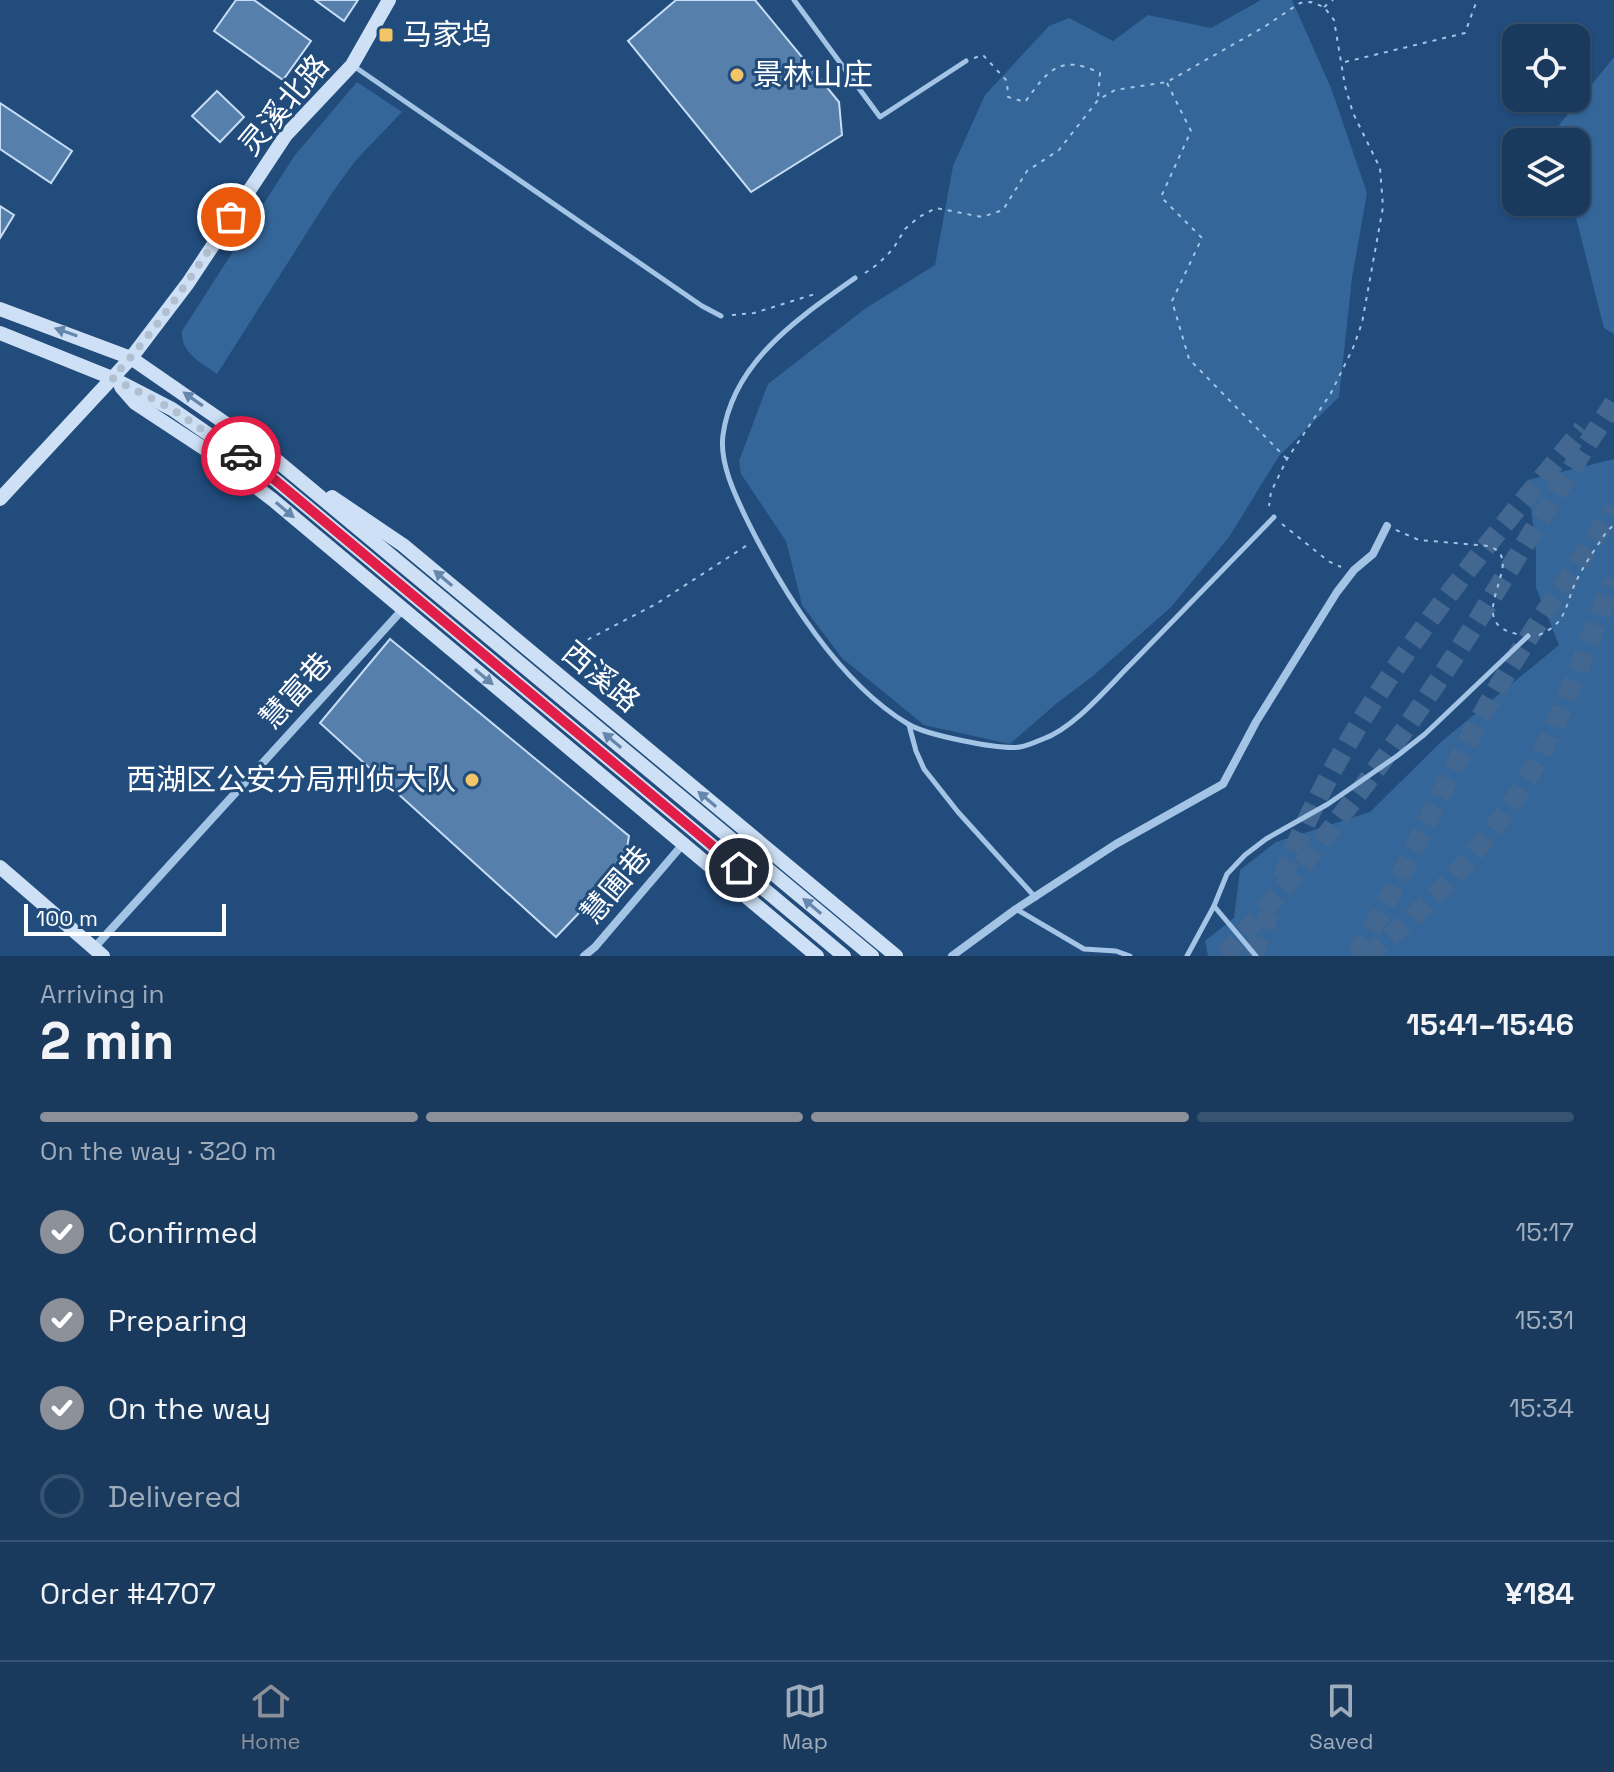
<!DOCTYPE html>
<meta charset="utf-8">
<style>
body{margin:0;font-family:"Space Grotesk","Noto Sans SC",sans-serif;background:#224063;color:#f1f3f6;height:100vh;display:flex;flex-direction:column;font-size:30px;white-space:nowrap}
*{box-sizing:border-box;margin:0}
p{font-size:26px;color:#9facbc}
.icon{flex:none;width:44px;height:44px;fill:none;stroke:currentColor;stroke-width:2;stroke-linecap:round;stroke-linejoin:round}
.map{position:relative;height:956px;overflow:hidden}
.details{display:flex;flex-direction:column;background:#19395d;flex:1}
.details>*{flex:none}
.buttons{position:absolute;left:1502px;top:24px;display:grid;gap:16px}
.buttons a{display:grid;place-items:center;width:88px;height:88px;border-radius:16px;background:#19395d;box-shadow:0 2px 6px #0004,0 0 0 2px #375372;font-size:40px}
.scale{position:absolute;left:24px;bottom:20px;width:202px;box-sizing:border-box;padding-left:8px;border:4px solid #fff;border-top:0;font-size:22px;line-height:28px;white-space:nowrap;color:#fff;-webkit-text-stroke:6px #214c7c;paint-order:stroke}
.pin{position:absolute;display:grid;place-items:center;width:68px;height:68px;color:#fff;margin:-34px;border:4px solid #fff;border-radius:50%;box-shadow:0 2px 8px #0007}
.courier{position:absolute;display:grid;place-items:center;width:80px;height:80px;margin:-40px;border:6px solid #e11d48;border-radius:50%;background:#fff;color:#222;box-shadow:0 2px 10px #0007}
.headline em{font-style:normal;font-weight:800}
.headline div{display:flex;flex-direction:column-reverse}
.headline{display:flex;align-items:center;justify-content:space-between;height:136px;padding:0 40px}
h1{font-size:52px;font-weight:800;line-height:60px}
.bar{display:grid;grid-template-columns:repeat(4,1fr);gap:12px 8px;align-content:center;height:96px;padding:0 40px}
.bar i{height:10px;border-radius:6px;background:#375372}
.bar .on{background:#8c9099}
.bar p{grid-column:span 4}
.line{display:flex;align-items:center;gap:20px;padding:0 40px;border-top:2px solid #375372}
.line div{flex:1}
ol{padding:0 40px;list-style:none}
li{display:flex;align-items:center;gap:24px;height:88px}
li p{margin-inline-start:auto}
li .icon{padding:8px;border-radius:50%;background:#8c9099;color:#fff;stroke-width:4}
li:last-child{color:#9facbc}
li i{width:44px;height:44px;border:4px solid #375372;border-radius:50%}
.menu{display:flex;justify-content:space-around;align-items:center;height:112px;border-top:2px solid #375372;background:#19395d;font-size:22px;color:#9facbc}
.menu a{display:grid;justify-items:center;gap:4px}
.menu .on{color:#8c9099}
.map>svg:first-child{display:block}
.green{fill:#34669a}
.building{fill:#567fab;stroke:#c7ddf5;stroke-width:2}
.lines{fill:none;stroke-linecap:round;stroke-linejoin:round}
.highway-tunnel{stroke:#426790;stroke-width:20;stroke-dasharray:20 10;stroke-linecap:butt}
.path{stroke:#a4c4e6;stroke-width:2;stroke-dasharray:4 6;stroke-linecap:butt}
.lane{stroke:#a4c4e6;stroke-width:5}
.street{stroke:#a4c4e6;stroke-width:8}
.secondary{stroke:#cee0f5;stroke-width:14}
.oneway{fill:#6687ac}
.done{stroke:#b1c0d1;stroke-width:8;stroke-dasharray:0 14.4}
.route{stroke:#e11d48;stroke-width:10}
.poi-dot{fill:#f2c566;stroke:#214c7c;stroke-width:3}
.labels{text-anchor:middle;stroke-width:6;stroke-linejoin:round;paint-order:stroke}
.poi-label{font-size:30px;fill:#fff;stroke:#214c7c;text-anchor:start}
.street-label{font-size:30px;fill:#fff;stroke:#214c7c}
</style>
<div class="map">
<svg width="1614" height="956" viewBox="0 0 1614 956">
<rect width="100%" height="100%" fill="#214c7c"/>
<g class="green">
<polygon points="1261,0 1292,0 1331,88 1367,193 1352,278 1339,397 1279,456 1229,537 1171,607 1093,676 1057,703 1010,744 924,725 842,658 802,605 786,541 741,474 739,461 768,384 866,308 935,265 953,166 985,95 1049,26 1069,18 1113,41 1148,15 1211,28"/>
<polygon points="1614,57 1614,334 1604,328 1572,202 1576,202 1576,142 1562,142 1559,125"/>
<path d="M357 82 402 112 356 160 334 190 217 374C202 363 180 353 182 331L295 155Z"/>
<polygon points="1614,459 1614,956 1208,956 1205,941 1234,918 1240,870 1276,842 1370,812 1442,741 1559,645 1536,588 1536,553 1528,480"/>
</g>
<g class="building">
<polygon points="236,0 254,0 311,41 283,80 214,31"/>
<polygon points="315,0 358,0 344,21"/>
<polygon points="676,0 755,0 839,102 842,135 751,192 628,41"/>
<polygon points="217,91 244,117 220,142 192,116"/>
<polygon points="0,103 72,151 51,183 0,149"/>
<polygon points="0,206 14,215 0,238"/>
<polygon points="390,639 629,836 624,866 556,937 320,723"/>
</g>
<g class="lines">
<g class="highway-tunnel">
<path d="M1282 879C1348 707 1467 568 1583 429"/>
<path d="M1224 956C1319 852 1405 735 1481 615 1525 544 1568 473 1614 403"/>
<polyline points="1253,956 1270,912"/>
<path d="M1356 956C1400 885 1432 808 1471 735 1513 656 1565 583 1614 509"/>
<path d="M1366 956C1436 901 1500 834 1541 754 1569 698 1590 637 1614 580"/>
</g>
<g class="path">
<polyline points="1324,7 1333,0"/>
<path d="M974 58 983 55 1007 81 1008 97 1025 102C1049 69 1060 54 1100 73L1098 98"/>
<polyline points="1345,62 1465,33 1477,0"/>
<polyline points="1167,83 1191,131 1161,197 1202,238 1172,301 1189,359 1287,459"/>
<polyline points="865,273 878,264 893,249 905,229 919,217 936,208 982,217 1003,210 1027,171 1059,150 1098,100 1115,90 1167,82 1264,27 1300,3 1311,2 1324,7 1334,20 1345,86 1353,113 1380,168 1383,207 1362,323 1353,348 1331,393 1287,459 1271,492 1269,506"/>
<polyline points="732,315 754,313 815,294"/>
<polyline points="1282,524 1328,561 1341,567"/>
<path d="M1396 530 1419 540 1489 546C1499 550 1502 554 1503 564 1500 592 1475 625 1517 634"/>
<path d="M1539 635C1566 623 1564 610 1574 586 1582 567 1596 548 1607 531L1614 525"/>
<polyline points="566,660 585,641 656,604 749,544"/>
</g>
<g class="lane">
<polyline points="794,0 880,117 966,61"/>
<polyline points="355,67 702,306 721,316"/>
<path d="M855 278C800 317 733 361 723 435 719 463 736 497 748 522 783 592 839 683 908 724 926 735 999 750 1020 747 1027 746 1036 742 1043 739 1074 728 1107 688 1130 665 1178 616 1226 567 1274 517"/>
<polyline points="909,725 916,751 924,769 958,812 1036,898"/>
<polyline points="1214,906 1256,956"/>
<polyline points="1016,909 1084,949 1116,951 1130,956"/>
<polyline points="1187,956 1214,906 1227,874 1245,855 1266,839 1328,804 1397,756 1425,734 1528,636"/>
</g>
<g class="street">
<polyline points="94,948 403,609"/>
<polyline points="584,956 595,947 683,844"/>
<polyline points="952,956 1016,909 1116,844 1223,784 1256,722 1337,592 1354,570 1373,554 1387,526"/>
</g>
<g class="secondary">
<polyline points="0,309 131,358 264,450 872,956"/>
<polyline points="0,333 112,378 172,409 275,480 844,956"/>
<polyline points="121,387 135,403 220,459 273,500 817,956"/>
<polyline points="332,497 403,545 896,956"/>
<polyline points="0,499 131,358 188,283 286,135 352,65 389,0"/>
<polyline points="0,867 103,956"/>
</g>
</g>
<defs><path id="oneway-solid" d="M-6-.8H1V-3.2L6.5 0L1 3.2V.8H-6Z" transform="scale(2)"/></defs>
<g class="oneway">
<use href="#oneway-solid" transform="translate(66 332) rotate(-161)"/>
<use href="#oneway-solid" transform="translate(193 399) rotate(-145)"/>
<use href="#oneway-solid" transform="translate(285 510) rotate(40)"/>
<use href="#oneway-solid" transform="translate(443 578) rotate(-140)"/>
<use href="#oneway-solid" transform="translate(484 677) rotate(40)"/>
<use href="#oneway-solid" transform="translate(612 740) rotate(-140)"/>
<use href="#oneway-solid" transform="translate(707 799) rotate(-140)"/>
<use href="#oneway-solid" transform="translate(812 906) rotate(-140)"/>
</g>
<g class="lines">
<path class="done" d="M231 217C194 272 158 329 112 378L172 409 241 456"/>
<polyline class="route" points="241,456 275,480 739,868"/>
</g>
<g class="poi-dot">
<rect x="378" y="27" width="16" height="16" rx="4"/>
<circle cx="737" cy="75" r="8"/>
<circle cx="472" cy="780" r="8"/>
</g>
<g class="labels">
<g class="poi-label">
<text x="402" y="45">马家坞</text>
<text x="753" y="85">景林山庄</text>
<text x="456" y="790" text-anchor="end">西湖区公安分局刑侦大队</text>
</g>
<g class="street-label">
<text transform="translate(284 105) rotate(-50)" y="10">灵溪北路</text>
<text transform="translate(601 677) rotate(40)" y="10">西溪路</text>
<text transform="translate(296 691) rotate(-48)" y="10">慧富巷</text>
<text transform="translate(616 885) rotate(-50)" y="10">慧圃巷</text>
</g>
</g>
</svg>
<div class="buttons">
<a><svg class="icon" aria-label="locate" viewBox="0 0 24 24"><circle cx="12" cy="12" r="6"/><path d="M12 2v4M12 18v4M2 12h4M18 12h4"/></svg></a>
<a><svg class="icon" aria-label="layers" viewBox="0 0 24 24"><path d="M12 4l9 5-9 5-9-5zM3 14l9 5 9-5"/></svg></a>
</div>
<div class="scale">100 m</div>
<div class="pin" style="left:231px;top:217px;background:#ea580c"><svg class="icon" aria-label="bag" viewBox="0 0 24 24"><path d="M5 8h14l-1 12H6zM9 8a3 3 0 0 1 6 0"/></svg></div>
<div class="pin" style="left:739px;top:868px;background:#1f2937"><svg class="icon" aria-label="home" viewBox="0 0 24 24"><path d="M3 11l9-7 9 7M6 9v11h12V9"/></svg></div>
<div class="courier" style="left:241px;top:456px"><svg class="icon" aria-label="car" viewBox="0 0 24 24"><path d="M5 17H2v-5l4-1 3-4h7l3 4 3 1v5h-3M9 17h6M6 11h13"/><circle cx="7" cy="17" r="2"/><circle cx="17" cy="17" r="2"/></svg></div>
</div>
<section class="details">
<div class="headline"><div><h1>2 min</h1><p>Arriving in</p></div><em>15:41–15:46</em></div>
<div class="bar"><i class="on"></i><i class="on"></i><i class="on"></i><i></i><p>On the way · 320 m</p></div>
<ol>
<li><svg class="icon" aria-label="check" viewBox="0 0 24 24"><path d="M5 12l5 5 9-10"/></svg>Confirmed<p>15:17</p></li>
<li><svg class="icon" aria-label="check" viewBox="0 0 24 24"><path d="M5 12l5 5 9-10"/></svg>Preparing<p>15:31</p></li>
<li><svg class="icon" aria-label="check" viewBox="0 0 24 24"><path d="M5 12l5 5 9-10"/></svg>On the way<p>15:34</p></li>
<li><i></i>Delivered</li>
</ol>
<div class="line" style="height:104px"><div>Order #4707</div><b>¥184</b></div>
</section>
<nav class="menu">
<a class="on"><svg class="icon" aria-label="home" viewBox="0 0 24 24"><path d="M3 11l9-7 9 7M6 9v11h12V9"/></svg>Home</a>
<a><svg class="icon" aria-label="map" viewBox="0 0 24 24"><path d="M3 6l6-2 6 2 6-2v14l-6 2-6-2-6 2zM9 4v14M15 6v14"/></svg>Map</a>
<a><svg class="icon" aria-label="saved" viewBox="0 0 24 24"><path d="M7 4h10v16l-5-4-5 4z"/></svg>Saved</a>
</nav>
